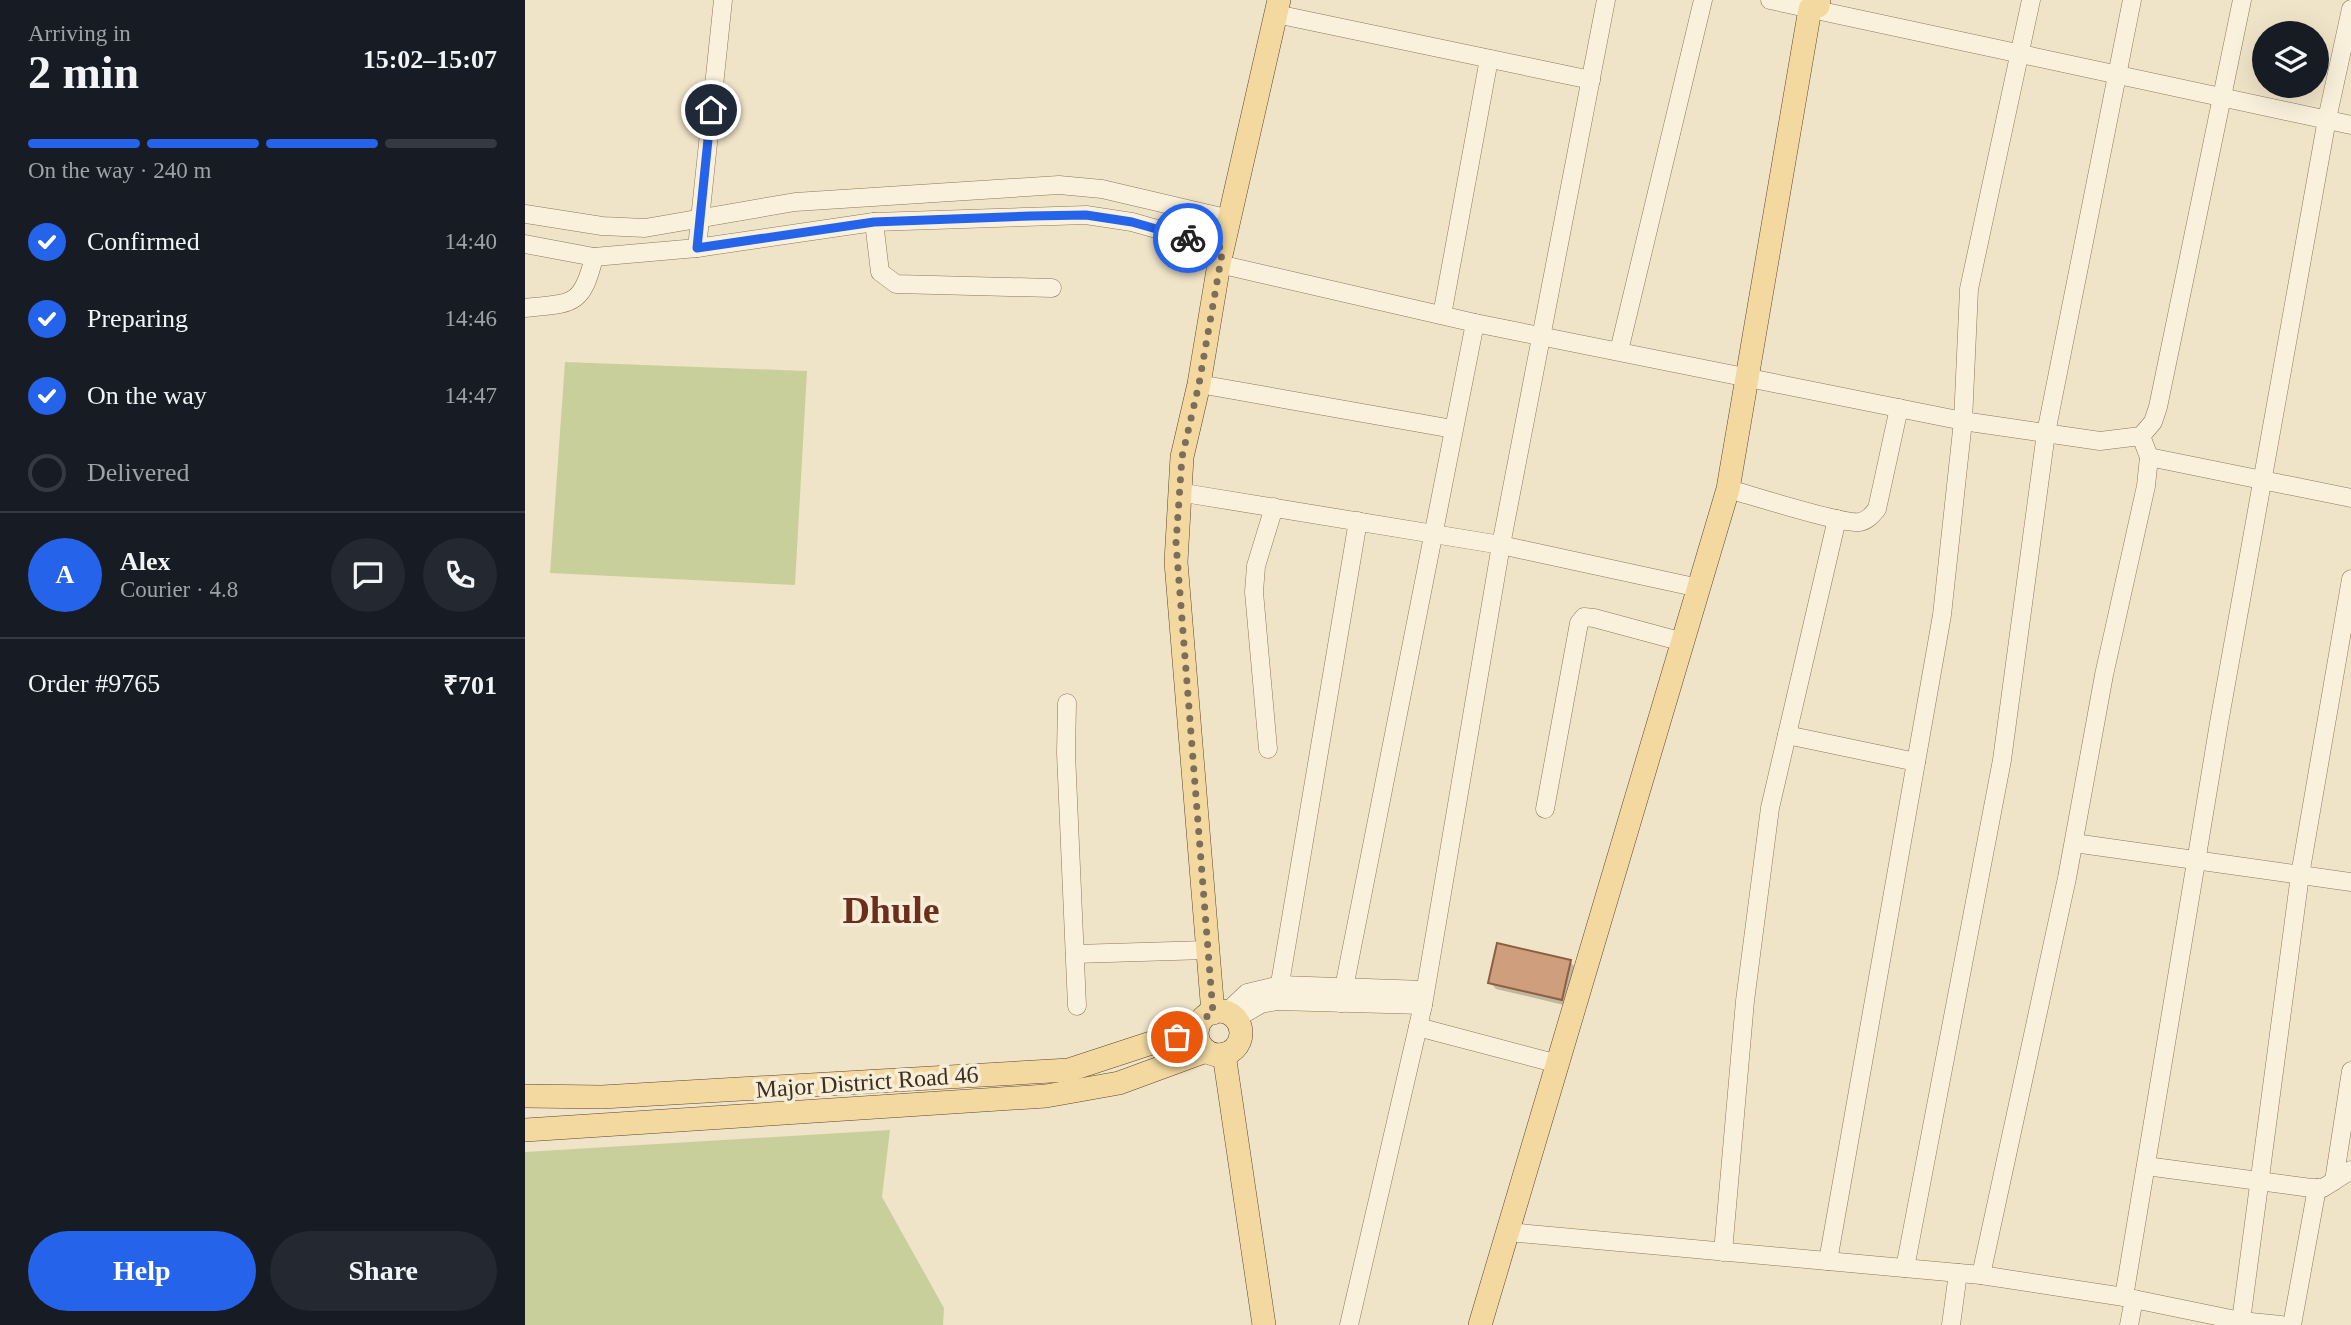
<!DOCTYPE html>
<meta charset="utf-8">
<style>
body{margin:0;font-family:Georgia,serif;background:#242831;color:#f1f3f6;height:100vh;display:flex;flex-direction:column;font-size:26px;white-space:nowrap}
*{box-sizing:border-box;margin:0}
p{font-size:23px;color:#9ea1a6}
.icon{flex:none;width:38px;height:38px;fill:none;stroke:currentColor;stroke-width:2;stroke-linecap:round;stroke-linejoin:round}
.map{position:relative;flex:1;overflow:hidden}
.panel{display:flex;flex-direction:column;background:#171b24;width:525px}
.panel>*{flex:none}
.controls{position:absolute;left:1727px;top:21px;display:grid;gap:14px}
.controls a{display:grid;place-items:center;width:77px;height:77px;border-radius:50%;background:#171b24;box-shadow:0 7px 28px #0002;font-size:35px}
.pin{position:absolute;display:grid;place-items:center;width:60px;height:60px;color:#fff;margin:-30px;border:4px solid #fff;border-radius:50%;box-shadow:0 2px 7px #0007}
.courier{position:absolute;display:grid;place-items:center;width:70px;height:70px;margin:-35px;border:5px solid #2563eb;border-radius:50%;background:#fff;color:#222;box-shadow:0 2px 9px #0007}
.summary em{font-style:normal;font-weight:600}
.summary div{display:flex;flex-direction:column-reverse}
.summary{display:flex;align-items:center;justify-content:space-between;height:119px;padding:0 28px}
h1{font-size:46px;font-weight:600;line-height:52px}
.bar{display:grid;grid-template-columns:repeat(4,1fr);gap:10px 7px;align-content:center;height:84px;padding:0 28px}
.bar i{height:9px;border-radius:5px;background:#363941}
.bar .current{background:#2563eb}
.bar p{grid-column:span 4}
.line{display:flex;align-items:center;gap:18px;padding:0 28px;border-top:2px solid #363941}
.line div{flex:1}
.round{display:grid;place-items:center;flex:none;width:74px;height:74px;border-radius:37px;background:#242831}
ol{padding:0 28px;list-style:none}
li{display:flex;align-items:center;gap:21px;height:77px}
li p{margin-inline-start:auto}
li .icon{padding:7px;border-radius:50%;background:#2563eb;color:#fff;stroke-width:4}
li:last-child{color:#9ea1a6}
li i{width:38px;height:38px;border:4px solid #363941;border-radius:50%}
.cta{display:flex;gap:14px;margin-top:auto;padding:14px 28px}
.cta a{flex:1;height:80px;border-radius:42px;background:#2563eb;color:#fff;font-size:28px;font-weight:600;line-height:80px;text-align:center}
.cta a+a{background:#242831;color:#f1f3f6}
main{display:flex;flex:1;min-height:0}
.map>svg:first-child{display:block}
.pitch{fill:#c9cf9b}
.shadow{fill:#0003}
.building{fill:#cf9f7d;stroke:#8d5f41;stroke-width:2}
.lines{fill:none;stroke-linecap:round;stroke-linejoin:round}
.minor-casing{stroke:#8d765c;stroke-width:19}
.major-casing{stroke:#5b4430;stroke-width:24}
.minor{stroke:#faf1dc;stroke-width:18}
.major{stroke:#f3d9a0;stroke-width:23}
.done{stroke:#7c6e5b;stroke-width:7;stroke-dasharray:0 12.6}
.route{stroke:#2563eb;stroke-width:9}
.labels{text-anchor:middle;stroke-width:7;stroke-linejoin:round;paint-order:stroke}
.street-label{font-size:24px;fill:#3d2e20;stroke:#f7eed8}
.town-label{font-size:38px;font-weight:bold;fill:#6b2e1e;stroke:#f7eed8}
</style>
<main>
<section class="panel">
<div class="summary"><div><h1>2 min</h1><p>Arriving in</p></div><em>15:02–15:07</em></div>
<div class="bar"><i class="current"></i><i class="current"></i><i class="current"></i><i></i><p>On the way · 240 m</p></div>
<ol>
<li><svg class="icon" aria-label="check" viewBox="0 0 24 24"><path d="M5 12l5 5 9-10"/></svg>Confirmed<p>14:40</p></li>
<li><svg class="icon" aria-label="check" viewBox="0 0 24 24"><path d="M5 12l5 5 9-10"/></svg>Preparing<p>14:46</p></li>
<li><svg class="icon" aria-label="check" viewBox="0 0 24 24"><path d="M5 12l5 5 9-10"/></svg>On the way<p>14:47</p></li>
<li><i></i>Delivered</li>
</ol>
<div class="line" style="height:126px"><b class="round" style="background:#2563eb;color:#fff">A</b><div><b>Alex</b><p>Courier · 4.8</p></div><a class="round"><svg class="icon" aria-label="chat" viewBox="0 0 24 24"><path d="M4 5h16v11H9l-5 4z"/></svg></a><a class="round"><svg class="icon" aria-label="phone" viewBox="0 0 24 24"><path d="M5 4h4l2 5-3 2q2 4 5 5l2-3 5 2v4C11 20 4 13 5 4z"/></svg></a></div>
<div class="line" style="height:91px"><div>Order #9765</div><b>₹701</b></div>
<div class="cta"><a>Help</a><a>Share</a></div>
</section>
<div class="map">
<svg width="1826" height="1325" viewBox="0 0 1826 1325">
<rect width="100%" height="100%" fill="#f0e4c8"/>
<g class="pitch">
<polygon points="40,362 282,371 270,585 25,573"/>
<polygon points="365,1130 357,1197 419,1308 418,1325 0,1325 0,1152"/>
</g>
<polygon class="shadow" points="1045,962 1051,968 1043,1006 971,989 965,982"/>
<polygon class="building" points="972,943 1046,960 1037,1000 963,983"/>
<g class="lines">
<g class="minor-casing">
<g id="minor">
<polyline points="1245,0 1826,125"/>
<polyline points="751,14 1066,80"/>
<polyline points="0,214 77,226 120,228 270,202 534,185 577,189 705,219"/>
<polyline points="349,222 355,272 371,284 527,288"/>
<polyline points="0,244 69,257 172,248 349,222 561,215 607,222 698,248"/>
<polyline points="172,248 198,0"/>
<polyline points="694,264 950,323 1438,421 1575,441 1616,436 1628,422 1633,407 1717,0"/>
<path d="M0 308C47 303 57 307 69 257"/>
<polyline points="917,315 964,59"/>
<polyline points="1094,351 1178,0"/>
<polyline points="674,384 928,429"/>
<polyline points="1624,457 1826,498"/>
<path d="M1203 489C1226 495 1318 525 1335 522 1343 520 1347 515 1352 509L1374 408"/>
<polyline points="653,492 976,545 1174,588"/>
<polyline points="542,703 541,753 552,1006"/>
<polyline points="1262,735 1391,762"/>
<polyline points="743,749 729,592 731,566 749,507"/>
<polyline points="1020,809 1054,623 1059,617 1069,618 1158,642"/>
<polyline points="1549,843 1826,882"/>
<polyline points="550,954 682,950"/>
<polyline points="752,1001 833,521"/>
<polyline points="816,1003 950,323"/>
<polyline points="701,1013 722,993 755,985 900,990"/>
<polyline points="710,1019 736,1004 752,1001 898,1005"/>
<polyline points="893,1027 1033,1064"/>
<polyline points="1621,1166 1786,1188 1798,1188 1826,1170"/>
<polyline points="1809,1181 1826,1071"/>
<polyline points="983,1232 1456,1275 1599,1297 1716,1321 1756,1325"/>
<polyline points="1198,1252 1220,1001 1245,808 1312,519"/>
<polyline points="1303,1261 1417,615 1438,421 1444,289 1506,0"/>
<polyline points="1380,1268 1477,760 1521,433 1607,0"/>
<polyline points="1456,1275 1542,878 1579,675 1621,486 1624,457 1616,436"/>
<polyline points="1599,1297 1694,723 1802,119 1826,9"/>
<polyline points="1716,1321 1775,875 1826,579"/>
<polyline points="824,1325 898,1005 976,545 1081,0"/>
<polyline points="1426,1325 1433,1273"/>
<polyline points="1604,1325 1609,1299"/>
<polyline points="1767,1325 1792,1188"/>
</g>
</g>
<g class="major-casing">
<g id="major">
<circle cx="694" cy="1033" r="22"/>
<polyline points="688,1013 651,562 657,457 674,384 694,264 754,0"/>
<polyline points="699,1054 739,1325"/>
<polyline points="0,1096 77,1097 544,1070 672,1028"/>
<polyline points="0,1130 521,1096 594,1083 681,1051"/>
<polyline points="955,1325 1203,489 1285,9 1293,6 1294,0"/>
</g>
</g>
<use href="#minor" class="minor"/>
<use href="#major" class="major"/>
</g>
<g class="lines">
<polyline class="done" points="652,1037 672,1028 676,1020 688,1013 651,543 657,457 674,384 698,248 663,238"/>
<polyline class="route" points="186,110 172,248 349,222 505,216 561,215 607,222 663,238"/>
</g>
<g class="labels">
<g class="street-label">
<text transform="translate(342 1082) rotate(-4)" y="8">Major District Road 46</text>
</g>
<g class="town-label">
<text x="366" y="923">Dhule</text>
</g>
</g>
</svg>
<div class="controls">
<a><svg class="icon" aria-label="layers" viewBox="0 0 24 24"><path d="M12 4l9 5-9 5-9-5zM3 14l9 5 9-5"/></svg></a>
</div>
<div class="pin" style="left:652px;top:1037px;background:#ea580c"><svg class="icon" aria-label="bag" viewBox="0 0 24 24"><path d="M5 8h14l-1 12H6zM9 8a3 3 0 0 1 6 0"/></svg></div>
<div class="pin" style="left:186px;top:110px;background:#1f2937"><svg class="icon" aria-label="home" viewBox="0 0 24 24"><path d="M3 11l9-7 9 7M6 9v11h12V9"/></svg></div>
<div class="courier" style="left:663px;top:238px"><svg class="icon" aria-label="bike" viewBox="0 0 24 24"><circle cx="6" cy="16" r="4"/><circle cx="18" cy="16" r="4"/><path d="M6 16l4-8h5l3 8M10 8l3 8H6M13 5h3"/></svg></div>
</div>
</main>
